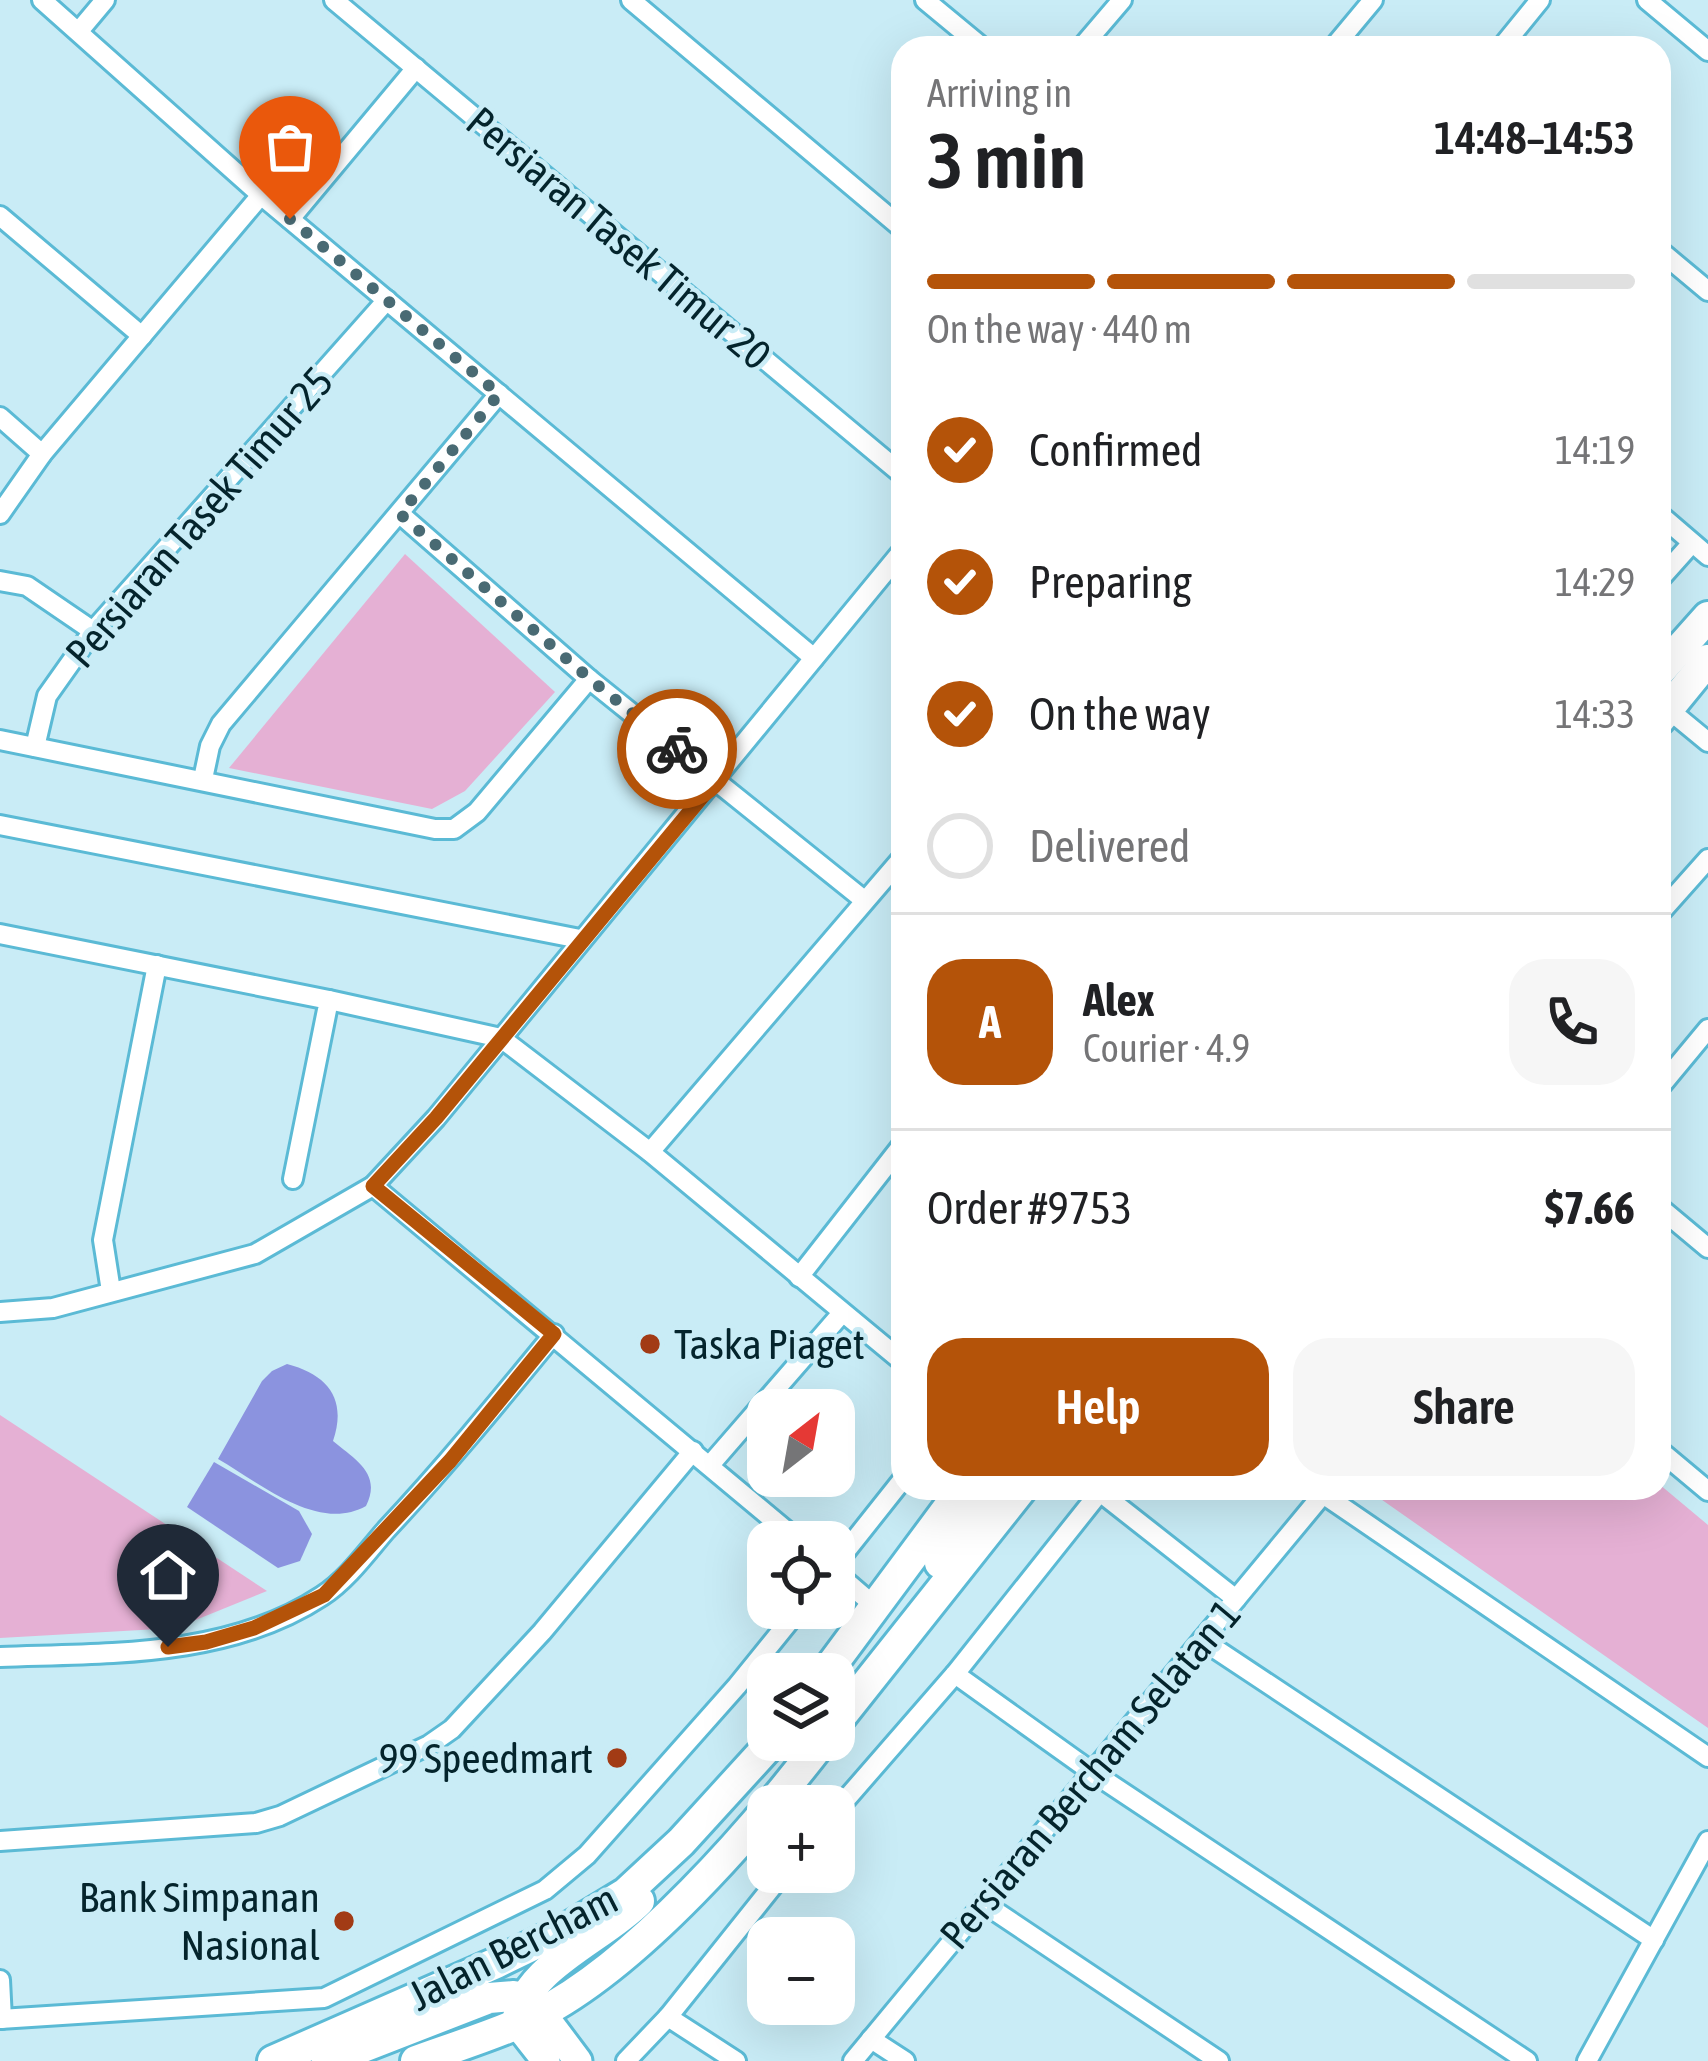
<!DOCTYPE html>
<meta charset="utf-8">
<style>
body{margin:0;font-family:"Asap Condensed",sans-serif;background:#f6f6f6;color:#202124;height:100vh;display:flex;flex-direction:column;font-size:45px;white-space:nowrap}
*{box-sizing:border-box;margin:0}
p{font-size:39px;color:#757577}
.icon{flex:none;width:66px;height:66px;fill:none;stroke:currentColor;stroke-width:2;stroke-linecap:round;stroke-linejoin:round}
.map{position:relative;flex:1;overflow:hidden}
.details{position:absolute;left:891px;top:36px;width:780px;height:1464px;display:flex;flex-direction:column;background:#fff;border-radius:36px;box-shadow:0 12px 48px #0002}
.details>*{flex:none}
.needle{width:78px;rotate:31deg}
.fabs{position:absolute;left:747px;top:1389px;display:grid;gap:24px}
.fabs a{display:grid;place-items:center;width:108px;height:108px;border-radius:24px;background:#fff;box-shadow:0 12px 48px #0002;font-size:60px}
.pin{position:absolute;display:grid;place-items:center;width:102px;height:102px;color:#fff;margin:-123px -51px;border-radius:50% 50% 50% 0;rotate:-45deg;box-shadow:0 0 12px #0007}
.pin .icon{rotate:45deg}
.courier{position:absolute;display:grid;place-items:center;width:120px;height:120px;margin:-60px;border:9px solid #b45309;border-radius:50%;background:#fff;color:#222;box-shadow:0 3px 15px #0007}
.headline em{font-style:normal;font-weight:600}
.headline div{display:flex;flex-direction:column-reverse}
.headline{display:flex;align-items:center;justify-content:space-between;height:204px;padding:0 36px}
h1{font-size:78px;font-weight:600;line-height:90px}
.bar{display:grid;grid-template-columns:repeat(4,1fr);gap:18px 12px;align-content:center;height:144px;padding:0 36px}
.bar i{height:15px;border-radius:9px;background:#e0e0e0}
.bar .on{background:#b45309}
.bar p{grid-column:span 4}
.line{display:flex;align-items:center;gap:30px;padding:0 36px;border-top:3px solid #e0e0e0}
.line div{flex:1}
.round{display:grid;place-items:center;flex:none;width:126px;height:126px;border-radius:36px;background:#f6f6f6}
ol{padding:0 36px;list-style:none}
li{display:flex;align-items:center;gap:36px;height:132px}
li p{margin-inline-start:auto}
li .icon{padding:12px;border-radius:50%;background:#b45309;color:#fff;stroke-width:4}
li:last-child{color:#757577}
li i{width:66px;height:66px;border:6px solid #e0e0e0;border-radius:50%}
.cta{display:flex;gap:24px;margin-top:auto;padding:24px 36px}
.cta a{flex:1;height:138px;border-radius:36px;background:#b45309;color:#fff;font-size:48px;font-weight:600;line-height:138px;text-align:center}
.cta a+a{background:#f6f6f6;color:#202124}
.map>svg:first-child{display:block}
.green{fill:#e5b0d4}
.water{fill:#8b93df}
.lines{fill:none;stroke-linecap:round;stroke-linejoin:round}
.street-casing{stroke:#5bbad5;stroke-width:24}
.secondary-casing{stroke:#5bbad5;stroke-width:33}
.primary-casing{stroke:#5bbad5;stroke-width:36}
.street{stroke:#fff;stroke-width:18}
.secondary{stroke:#fff;stroke-width:27}
.primary{stroke:#fff;stroke-width:30}
.done{stroke:#496a73;stroke-width:12;stroke-dasharray:0 21.6}
.route{stroke:#b45309;stroke-width:15}
.poi-dot{fill:#a23b15;stroke:#c9ecf6;stroke-width:4.5}
.labels{text-anchor:middle;stroke-width:9;stroke-linejoin:round;paint-order:stroke}
.street-label{font-size:42px;fill:#04242c;stroke:#c9ecf6}
.poi-label{font-size:42px;fill:#04242c;stroke:#c9ecf6;text-anchor:end}
</style>
<div class="map">
<svg width="1708" height="2061" viewBox="0 0 1708 2061">
<rect width="100%" height="100%" fill="#c9ecf6"/>
<g class="green">
<polygon points="405,554 555,692 465,791 432,809 229,768"/>
<polygon points="0,1415 267,1591 176,1628 0,1638"/>
<polygon points="1659,1484 1708,1525 1708,1728 1365,1488 1659,1488"/>
</g>
<g class="water">
<path d="M287 1364C329 1375 347 1400 333 1441 356 1460 382 1474 366 1506 318 1533 260 1483 218 1459L262 1381 272 1371Z"/>
<polygon points="214,1462 299,1511 312,1534 300,1561 278,1568 187,1507"/>
</g>
<g class="lines">
<g class="street-casing">
<g id="street">
<polyline points="42,0 261,195 814,658"/>
<polyline points="334,0 903,475"/>
<polyline points="631,0 903,229"/>
<polyline points="925,0 983,48"/>
<polyline points="1647,0 1708,51"/>
<polyline points="79,31 105,0"/>
<polyline points="1081,48 1122,0"/>
<polyline points="1333,48 1373,0"/>
<polyline points="1501,48 1540,0"/>
<polyline points="0,216 142,336"/>
<polyline points="290,219 416,68"/>
<polyline points="1659,250 1708,291"/>
<polyline points="0,417 42,454"/>
<polyline points="0,514 42,454 261,195"/>
<polyline points="400,514 589,679 864,900"/>
<polyline points="1659,514 1708,556"/>
<polyline points="1659,580 1692,543"/>
<polyline points="0,581 27,586 93,631"/>
<polyline points="1668,709 1708,742"/>
<polyline points="0,740 435,829 454,829 477,812 589,679"/>
<polyline points="35,747 47,696 93,631 387,300"/>
<polyline points="203,779 210,746 221,724 499,394"/>
<polyline points="0,825 580,939"/>
<polyline points="1659,914 1708,859"/>
<polyline points="0,934 329,1000 293,1179"/>
<polyline points="329,1000 501,1038 650,1152 903,1362"/>
<polyline points="1659,1088 1708,1029"/>
<polyline points="650,1152 903,857"/>
<polyline points="373,1186 800,1542"/>
<polyline points="1659,1207 1708,1248"/>
<polyline points="799,1277 903,1144"/>
<polyline points="111,1291 103,1240 157,965"/>
<polyline points="0,1312 53,1308 255,1254 373,1186 436,1118 903,550"/>
<polyline points="1659,1450 1708,1491"/>
<polyline points="710,1465 842,1313"/>
<polyline points="1100,1492 1236,1599"/>
<polyline points="1323,1494 1708,1757"/>
<polyline points="834,1566 903,1479"/>
<polyline points="834,1571 877,1608"/>
<polyline points="1202,1640 1654,1940"/>
<path d="M0 1657C107 1653 228 1658 322 1596 347 1580 367 1552 386 1530 445 1467 499 1401 554 1334"/>
<polyline points="955,1674 1092,1772 1527,2061"/>
<polyline points="834,1813 955,1674 1103,1488"/>
<polyline points="0,1841 256,1823 280,1816 429,1745 452,1729 542,1632 693,1451"/>
<polyline points="983,1903 1219,2061"/>
<polyline points="0,1980 2,2019"/>
<polyline points="668,2017 736,2061"/>
<polyline points="0,2019 324,1998 545,1890 587,1855 737,1686 800,1608"/>
<polyline points="871,2039 905,2061"/>
<polyline points="626,2061 668,2017 784,1872"/>
<polyline points="853,2061 1328,1488"/>
<polyline points="1587,2061 1708,1841"/>
</g>
</g>
<g class="secondary-casing">
<g id="secondary">
<polyline points="542,2013 578,2061"/>
<polyline points="517,2024 546,2061"/>
</g>
</g>
<g class="primary-casing">
<g id="primary">
<polyline points="1659,672 1708,617"/>
<polyline points="1659,720 1708,660"/>
<polyline points="940,1563 989,1488"/>
<polyline points="825,1674 963,1488"/>
<polyline points="834,1725 1022,1488"/>
<path d="M517 2024C522 1968 602 1939 639 1901"/>
<polyline points="273,2061 496,1963 570,1927 626,1893 681,1842 774,1740"/>
<polyline points="327,2061 489,1998 514,1996 538,2008"/>
<path d="M416 2061C456 2046 499 2034 537 2015 638 1964 754 1830 823 1740"/>
</g>
</g>
<use href="#street" class="street"/>
<use href="#secondary" class="secondary"/>
<use href="#primary" class="primary"/>
</g>
<g class="lines">
<polyline class="done" points="290,219 499,394 400,514 590,679 677,749"/>
<polyline class="route" points="168,1647 206,1642 254,1628 324,1595 450,1461 554,1334 373,1186 436,1118 716,780 677,749"/>
</g>
<g class="poi-dot">
<circle cx="650" cy="1344" r="12"/>
<circle cx="617" cy="1758" r="12"/>
<circle cx="344" cy="1921" r="12"/>
</g>
<g class="labels">
<g class="street-label">
<text transform="translate(619 238) rotate(40)" y="15">Persiaran Tasek Timur 20</text>
<text transform="translate(199 517) rotate(-49)" y="15">Persiaran Tasek Timur 25</text>
<text transform="translate(1090 1774) rotate(-50)" y="15">Persiaran Bercham Selatan 1</text>
<text transform="translate(513 1947) rotate(-27)" y="15">Jalan Bercham</text>
</g>
<g class="poi-label">
<text x="674" y="1359" text-anchor="start">Taska Piaget</text>
<text x="593" y="1773">99 Speedmart</text>
<text x="320" y="1912">Bank Simpanan<tspan x="320" dy="48">Nasional</tspan></text>
</g>
</g>
</svg>
<div class="fabs">
<a><svg class="needle" viewBox="-14 -14 28 28"><path d="M0-13l5 13h-10z" fill="#e53935"/><path d="M0 13l5-13h-10z" fill="#757577"/></svg></a>
<a><svg class="icon" aria-label="locate" viewBox="0 0 24 24"><circle cx="12" cy="12" r="6"/><path d="M12 2v4M12 18v4M2 12h4M18 12h4"/></svg></a>
<a><svg class="icon" aria-label="layers" viewBox="0 0 24 24"><path d="M12 4l9 5-9 5-9-5zM3 14l9 5 9-5"/></svg></a>
<a>+</a>
<a>−</a>
</div>
<div class="pin" style="left:290px;top:219px;background:#ea580c"><svg class="icon" aria-label="bag" viewBox="0 0 24 24"><path d="M5 8h14l-1 12H6zM9 8a3 3 0 0 1 6 0"/></svg></div>
<div class="pin" style="left:168px;top:1647px;background:#1f2937"><svg class="icon" aria-label="home" viewBox="0 0 24 24"><path d="M3 11l9-7 9 7M6 9v11h12V9"/></svg></div>
<div class="courier" style="left:677px;top:749px"><svg class="icon" aria-label="bike" viewBox="0 0 24 24"><circle cx="6" cy="16" r="4"/><circle cx="18" cy="16" r="4"/><path d="M6 16l4-8h5l3 8M10 8l3 8H6M13 5h3"/></svg></div>
<section class="details">
<div class="headline"><div><h1>3 min</h1><p>Arriving in</p></div><em>14:48–14:53</em></div>
<div class="bar"><i class="on"></i><i class="on"></i><i class="on"></i><i></i><p>On the way · 440 m</p></div>
<ol>
<li><svg class="icon" aria-label="check" viewBox="0 0 24 24"><path d="M5 12l5 5 9-10"/></svg>Confirmed<p>14:19</p></li>
<li><svg class="icon" aria-label="check" viewBox="0 0 24 24"><path d="M5 12l5 5 9-10"/></svg>Preparing<p>14:29</p></li>
<li><svg class="icon" aria-label="check" viewBox="0 0 24 24"><path d="M5 12l5 5 9-10"/></svg>On the way<p>14:33</p></li>
<li><i></i>Delivered</li>
</ol>
<div class="line" style="height:216px"><b class="round" style="background:#b45309;color:#fff">A</b><div><b>Alex</b><p>Courier · 4.9</p></div><a class="round"><svg class="icon" aria-label="phone" viewBox="0 0 24 24"><path d="M5 4h4l2 5-3 2q2 4 5 5l2-3 5 2v4C11 20 4 13 5 4z"/></svg></a></div>
<div class="line" style="height:156px"><div>Order #9753</div><b>$7.66</b></div>
<div class="cta"><a>Help</a><a>Share</a></div>
</section>
</div>
